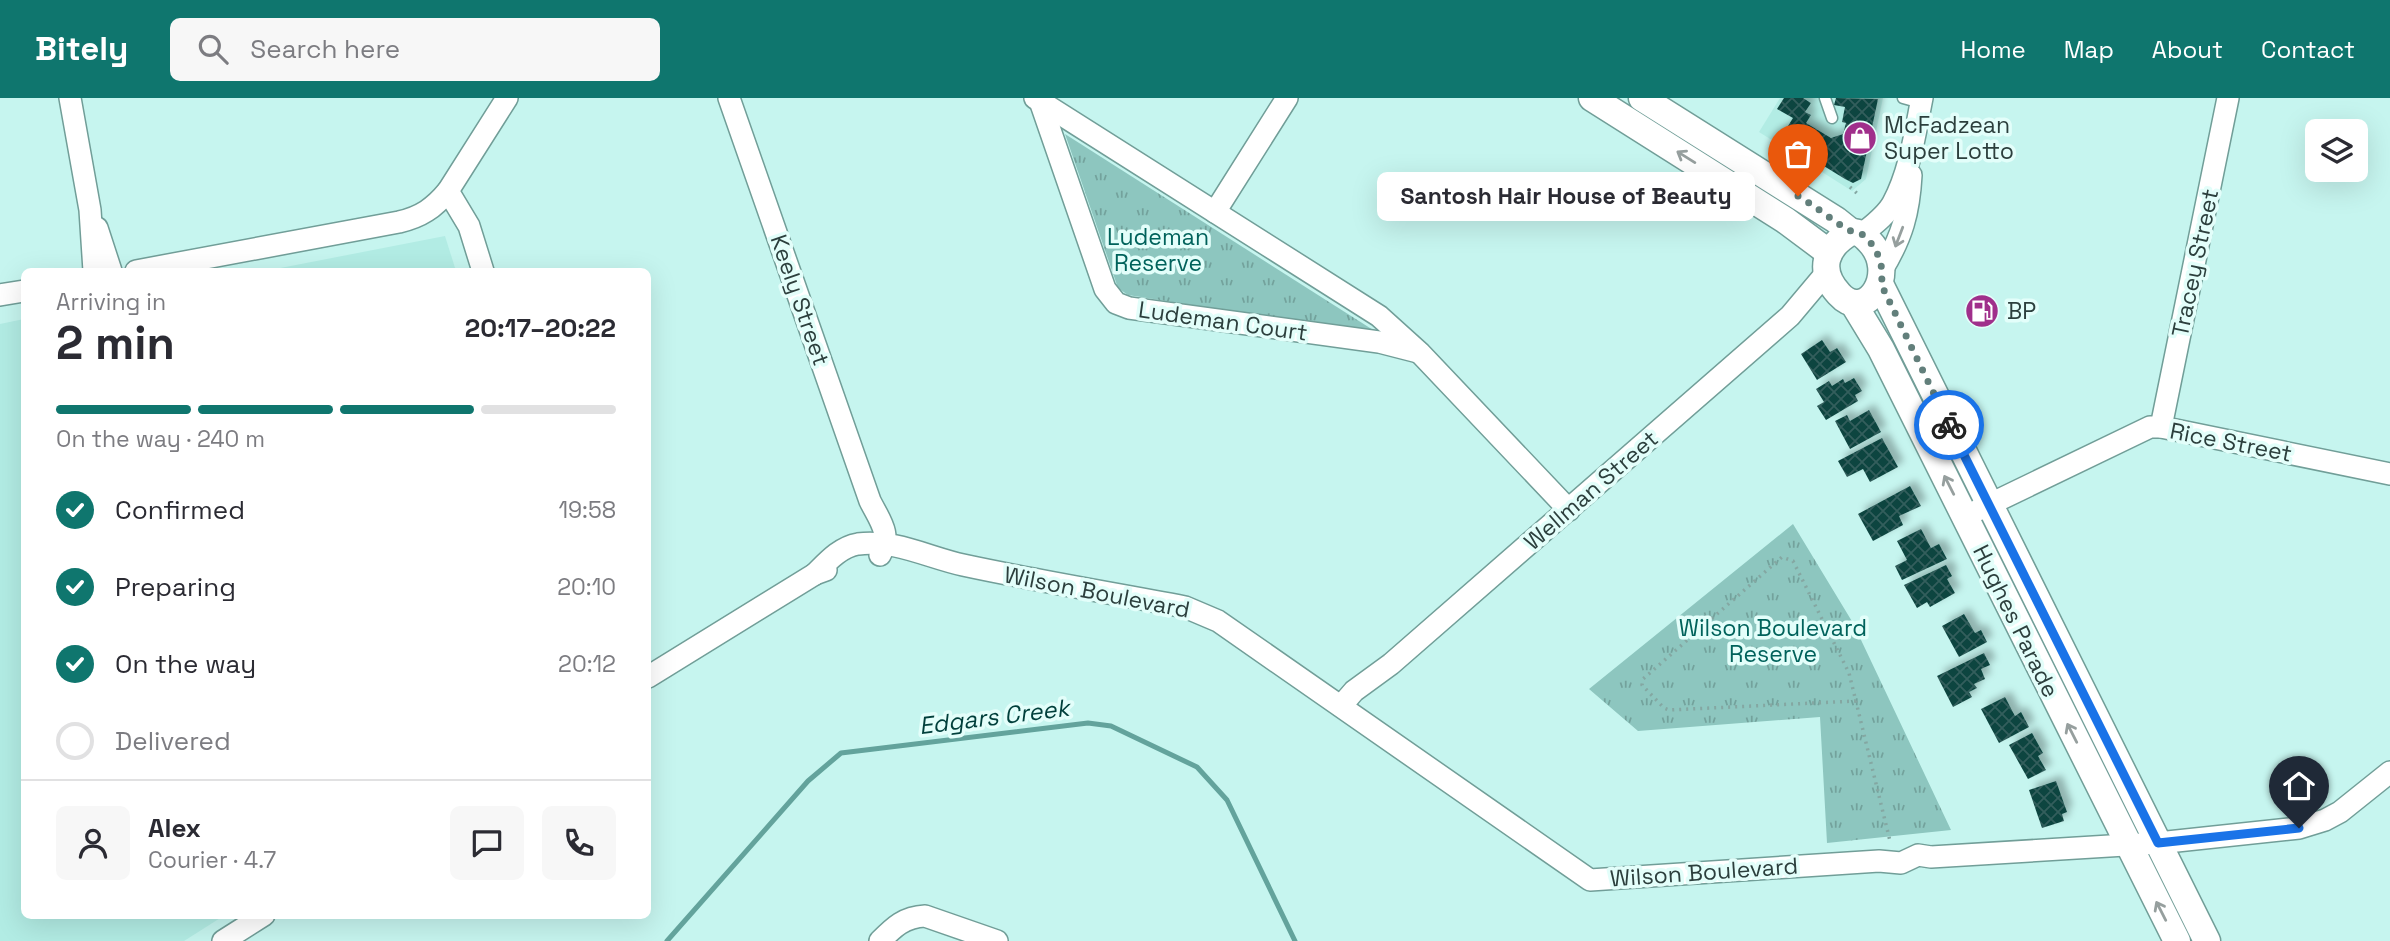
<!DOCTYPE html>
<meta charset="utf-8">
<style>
body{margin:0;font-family:"Space Grotesk",sans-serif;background:#f7f7f7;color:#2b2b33;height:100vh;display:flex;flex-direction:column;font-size:26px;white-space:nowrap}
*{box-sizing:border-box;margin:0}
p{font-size:23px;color:#7c7c81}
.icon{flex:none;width:38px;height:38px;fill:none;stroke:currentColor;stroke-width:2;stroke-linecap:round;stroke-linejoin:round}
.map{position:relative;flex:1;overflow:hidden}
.sheet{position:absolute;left:21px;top:170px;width:630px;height:651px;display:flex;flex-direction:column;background:#fff;border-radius:10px;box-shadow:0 7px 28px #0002}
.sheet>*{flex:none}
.controls{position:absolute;left:2305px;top:21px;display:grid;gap:14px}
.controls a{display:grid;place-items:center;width:63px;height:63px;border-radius:10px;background:#fff;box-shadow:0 7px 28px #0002;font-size:35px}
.pin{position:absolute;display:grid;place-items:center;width:60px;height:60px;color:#fff;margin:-72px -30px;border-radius:50% 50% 50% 0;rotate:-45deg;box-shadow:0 0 7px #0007}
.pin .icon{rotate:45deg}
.courier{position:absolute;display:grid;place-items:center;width:70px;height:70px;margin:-35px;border:5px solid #1a73e8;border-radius:50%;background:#fff;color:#222;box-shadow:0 2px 9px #0007}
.bubble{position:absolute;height:49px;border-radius:10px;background:#fff;box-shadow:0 7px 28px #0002;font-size:23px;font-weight:800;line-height:49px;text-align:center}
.head em{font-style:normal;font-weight:800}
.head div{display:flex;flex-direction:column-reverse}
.head{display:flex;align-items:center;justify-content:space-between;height:119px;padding:0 35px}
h1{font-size:46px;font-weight:800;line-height:52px}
.bar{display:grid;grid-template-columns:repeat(4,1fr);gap:10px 7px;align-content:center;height:84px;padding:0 35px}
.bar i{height:9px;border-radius:5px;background:#e1e1e2}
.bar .on{background:#0f766e}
.bar p{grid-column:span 4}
.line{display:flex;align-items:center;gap:18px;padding:0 35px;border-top:2px solid #e1e1e2}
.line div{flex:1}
.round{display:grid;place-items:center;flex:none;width:74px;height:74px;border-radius:10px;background:#f7f7f7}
ol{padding:0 35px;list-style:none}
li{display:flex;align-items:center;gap:21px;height:77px}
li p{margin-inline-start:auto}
li .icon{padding:7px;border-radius:50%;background:#0f766e;color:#fff;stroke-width:4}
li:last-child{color:#7c7c81}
li i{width:38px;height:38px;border:4px solid #e1e1e2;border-radius:50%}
header{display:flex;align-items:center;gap:42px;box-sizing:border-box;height:98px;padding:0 35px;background:#0f766e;color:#fff}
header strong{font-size:33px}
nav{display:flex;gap:38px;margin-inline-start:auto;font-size:24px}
.search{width:490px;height:63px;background:#f7f7f7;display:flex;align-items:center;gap:18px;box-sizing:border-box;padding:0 24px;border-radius:10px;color:#7c7c81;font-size:26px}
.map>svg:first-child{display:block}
.built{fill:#b2ece4}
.park{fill:url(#park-tufts)}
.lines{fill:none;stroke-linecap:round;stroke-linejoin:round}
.stream{stroke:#63a39c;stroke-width:5}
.building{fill:url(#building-cross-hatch);filter:url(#shadow)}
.service-casing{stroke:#719e98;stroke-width:13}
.minor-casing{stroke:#719e98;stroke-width:24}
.tertiary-casing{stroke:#719e98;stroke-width:29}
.path{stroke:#84a7a2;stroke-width:3.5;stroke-dasharray:2 5;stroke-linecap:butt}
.service{stroke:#fff;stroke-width:10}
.minor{stroke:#fff;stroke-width:21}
.tertiary{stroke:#fff;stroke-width:26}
.oneway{stroke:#969f9e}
.done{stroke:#627f7b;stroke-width:7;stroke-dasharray:0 12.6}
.route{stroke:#1a73e8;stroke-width:9}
.labels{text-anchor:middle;stroke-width:7;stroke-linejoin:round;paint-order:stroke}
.poi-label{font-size:23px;fill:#2c3f3d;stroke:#e3fefa;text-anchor:start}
.park-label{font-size:23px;fill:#00625b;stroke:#e3fefa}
.street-label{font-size:23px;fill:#2c3f3d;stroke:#e3fefa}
.water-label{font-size:24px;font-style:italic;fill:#003f3b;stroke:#e3fefa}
</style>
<header>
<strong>Bitely</strong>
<div class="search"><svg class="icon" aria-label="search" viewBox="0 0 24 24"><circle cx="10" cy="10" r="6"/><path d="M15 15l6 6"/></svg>Search here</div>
<nav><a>Home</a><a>Map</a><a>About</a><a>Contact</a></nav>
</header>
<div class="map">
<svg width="2390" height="843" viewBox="0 0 2390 843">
<defs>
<pattern id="park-tufts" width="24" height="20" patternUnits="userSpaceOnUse" patternTransform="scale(1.75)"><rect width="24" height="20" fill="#8dc6bf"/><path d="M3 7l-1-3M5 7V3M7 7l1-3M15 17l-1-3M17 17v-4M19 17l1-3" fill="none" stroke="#73a29c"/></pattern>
<pattern id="building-cross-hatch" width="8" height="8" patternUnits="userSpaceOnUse" patternTransform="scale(1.75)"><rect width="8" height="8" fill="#104440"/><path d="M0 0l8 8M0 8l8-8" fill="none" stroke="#335e5b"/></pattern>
<filter id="shadow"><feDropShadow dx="6" dy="-6" stdDeviation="3.5" flood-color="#0004"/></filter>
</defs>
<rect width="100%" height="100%" fill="#c6f5ef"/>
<g class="built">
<polygon points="1780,0 1883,0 1866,81 1852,93 1759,34"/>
<polygon points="445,138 456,173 265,173"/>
<polygon points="24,221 24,817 225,817 184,843 0,843 0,226"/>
</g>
<g class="park">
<polygon points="1065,36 1381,237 1128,197 1118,190"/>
<polygon points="1793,426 1853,525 1951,732 1827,745 1820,619 1638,633 1589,591"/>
</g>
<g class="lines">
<polyline class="stream" points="667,843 808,683 841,655 1088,625 1111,628 1197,669 1227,702 1295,843"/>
</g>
<g class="building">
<polygon points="1784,0 1803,0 1811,5 1805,14 1811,17 1806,25 1831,40 1843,36 1846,25 1842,24 1845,9 1834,7 1836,0 1878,1 1861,81 1853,85 1845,81 1780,41 1793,20 1777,11"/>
<polygon points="1822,242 1830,254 1837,250 1846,264 1817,282 1801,256"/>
<polygon points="1854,280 1862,293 1855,297 1858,303 1826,322 1817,308 1824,304 1816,291 1829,283 1832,288 1843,281 1845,285"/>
<polygon points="1869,312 1881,334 1850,351 1835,323 1847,317 1850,323"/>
<polygon points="1882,340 1898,369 1870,384 1863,371 1847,379 1838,363"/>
<polygon points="1910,388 1921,408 1899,418 1903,427 1873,443 1858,416"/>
<polygon points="1921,431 1931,450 1939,446 1947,461 1902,482 1895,468 1907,462 1897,443"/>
<polygon points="1946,467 1952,478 1947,481 1955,495 1930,509 1927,504 1917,510 1904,487"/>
<polygon points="1964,516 1975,535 1981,532 1987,544 1959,559 1942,528"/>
<polygon points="1984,555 1990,567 1981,571 1985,581 1974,586 1977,590 1969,594 1972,599 1953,609 1937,578"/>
<polygon points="2005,599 2015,618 2021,614 2029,629 1999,645 1981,611"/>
<polygon points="2032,635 2043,655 2038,658 2046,672 2028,681 2009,647"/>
<polygon points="2056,683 2067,714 2062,716 2064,723 2042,730 2029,692"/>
</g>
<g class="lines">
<g class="service-casing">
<g id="service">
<polyline points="1825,0 1832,20"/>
<polyline points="1903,0 1921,5"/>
</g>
</g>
<g class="minor-casing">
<g id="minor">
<polyline points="70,0 90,112 94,173"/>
<path d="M729 0 870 403C880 423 892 436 880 457"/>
<polyline points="1035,0 1379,218 1420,255 1569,412"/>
<polyline points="1040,3 1105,191 1116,205 1129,210 1379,244 1418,254"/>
<polyline points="1215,114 1287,0"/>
<polyline points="97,130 111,173"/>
<path d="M1862 136C1873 127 1886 118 1893 105 1910 73 1915 35 1922 0"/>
<path d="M1882 172C1902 139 1909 115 1911 77"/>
<path d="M136 173 399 124C421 119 434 110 448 93"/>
<polyline points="483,173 469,128 448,93 507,0"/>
<polyline points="0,197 24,193"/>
<polyline points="2161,329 2228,0"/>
<polyline points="1978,412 2150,329 2161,329 2390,376"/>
<path d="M815 476C827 464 840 449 858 446 894 441 930 460 963 467 1037 483 1112 495 1185 509L1218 523 1590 782 1879 763 1901 765 1918 757 1931 759 2158 745 2299 730 2325 722 2340 714 2390 674"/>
<polyline points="648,579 815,476 826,472"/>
<polyline points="1341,608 1354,593 1391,566 1790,218 1827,174"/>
<polyline points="223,843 264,817"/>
<path d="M880 843C894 829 904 819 925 818L997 843"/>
</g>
</g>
<g class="tertiary-casing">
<g id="tertiary">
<polyline points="1592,0 1785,122 1828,154"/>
<polyline points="1642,0 1836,122 1851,134"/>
<path d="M1851 134C1860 134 1863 137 1869 143 1900 175 1866 226 1839 196 1817 172 1825 149 1851 134Z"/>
<polyline points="1880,186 2207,843"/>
<polyline points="1853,205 1881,251 2177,843"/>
</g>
</g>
<g class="path">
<polyline points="1850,89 1860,98"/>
<polyline points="1856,603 1669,612 1664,610 1642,587 1643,581 1782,459 1793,463 1849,575 1890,743"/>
</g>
<use href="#service" class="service"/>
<use href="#minor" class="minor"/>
<use href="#tertiary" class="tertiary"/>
</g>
<defs><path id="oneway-shaft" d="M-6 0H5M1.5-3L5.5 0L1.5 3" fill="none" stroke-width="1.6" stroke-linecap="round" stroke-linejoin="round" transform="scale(1.75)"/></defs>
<g class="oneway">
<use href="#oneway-shaft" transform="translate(1686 59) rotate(-148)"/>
<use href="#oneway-shaft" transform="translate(1899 139) rotate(111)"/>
<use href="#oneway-shaft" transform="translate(1949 387) rotate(-117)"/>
<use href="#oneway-shaft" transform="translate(2072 635) rotate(-117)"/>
<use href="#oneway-shaft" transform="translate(2161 813) rotate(-117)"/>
</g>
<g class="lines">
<path class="done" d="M1798 98C1815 108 1831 121 1848 132 1853 134 1858 133 1863 137 1877 148 1885 169 1881 186L1949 327"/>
<polyline class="route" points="1949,327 2158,745 2299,730"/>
</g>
<defs>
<g id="shop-disc" transform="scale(1.75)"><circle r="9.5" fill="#a02f8b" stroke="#e3fefa"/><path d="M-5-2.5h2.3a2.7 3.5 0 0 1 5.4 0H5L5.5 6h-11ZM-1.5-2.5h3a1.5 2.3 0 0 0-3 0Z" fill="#fff"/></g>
<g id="fuel-disc" transform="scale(1.75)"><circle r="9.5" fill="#a02f8b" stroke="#e3fefa"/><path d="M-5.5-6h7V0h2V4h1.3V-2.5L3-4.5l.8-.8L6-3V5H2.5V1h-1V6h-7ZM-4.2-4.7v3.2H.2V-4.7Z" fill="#fff"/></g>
</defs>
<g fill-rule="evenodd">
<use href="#shop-disc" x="1860" y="40"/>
<use href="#fuel-disc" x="1982" y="213"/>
</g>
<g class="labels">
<g class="poi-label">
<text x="1884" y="35">McFadzean<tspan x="1884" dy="26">Super Lotto</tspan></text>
<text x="2007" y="221">BP</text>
</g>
<g class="park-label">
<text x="1158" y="147">Ludeman<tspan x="1158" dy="26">Reserve</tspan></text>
<text x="1773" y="538">Wilson Boulevard<tspan x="1773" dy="26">Reserve</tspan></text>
</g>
<g class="street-label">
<text transform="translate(2195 165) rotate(-78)" y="8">Tracey Street</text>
<text transform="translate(800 202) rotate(71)" y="8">Keely Street</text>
<text transform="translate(1223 223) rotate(8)" y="8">Ludeman Court</text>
<text transform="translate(2231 344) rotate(11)" y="8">Rice Street</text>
<text transform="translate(1591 392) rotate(-41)" y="8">Wellman Street</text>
<text transform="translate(1097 494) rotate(11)" y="8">Wilson Boulevard</text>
<text transform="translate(2016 523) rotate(64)" y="8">Hughes Parade</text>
<text transform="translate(1704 774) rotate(-4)" y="8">Wilson Boulevard</text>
</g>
<g class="water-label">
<text transform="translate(994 619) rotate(-7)" y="8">Edgars Creek</text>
</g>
</g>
</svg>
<div class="controls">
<a><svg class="icon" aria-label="layers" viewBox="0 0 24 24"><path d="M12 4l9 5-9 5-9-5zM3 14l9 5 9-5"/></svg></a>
</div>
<div class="pin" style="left:1798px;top:98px;background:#ea580c"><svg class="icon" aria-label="bag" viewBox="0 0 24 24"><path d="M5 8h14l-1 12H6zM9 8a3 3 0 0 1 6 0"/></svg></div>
<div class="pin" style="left:2299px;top:730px;background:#1f2937"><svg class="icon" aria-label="home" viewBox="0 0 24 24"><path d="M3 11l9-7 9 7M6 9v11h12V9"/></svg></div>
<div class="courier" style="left:1949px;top:327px"><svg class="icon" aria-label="bike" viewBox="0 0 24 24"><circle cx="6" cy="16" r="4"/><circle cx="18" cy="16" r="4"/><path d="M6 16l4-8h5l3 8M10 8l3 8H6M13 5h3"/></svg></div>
<div class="bubble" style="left:1377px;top:74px;width:378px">Santosh Hair House of Beauty</div>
<section class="sheet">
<div class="head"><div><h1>2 min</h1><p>Arriving in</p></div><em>20:17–20:22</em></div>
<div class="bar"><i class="on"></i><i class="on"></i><i class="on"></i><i></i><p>On the way · 240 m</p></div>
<ol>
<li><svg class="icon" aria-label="check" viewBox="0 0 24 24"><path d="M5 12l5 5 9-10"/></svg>Confirmed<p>19:58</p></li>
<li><svg class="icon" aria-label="check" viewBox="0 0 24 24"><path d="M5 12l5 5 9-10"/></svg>Preparing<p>20:10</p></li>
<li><svg class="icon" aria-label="check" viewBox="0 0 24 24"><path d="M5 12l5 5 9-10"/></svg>On the way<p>20:12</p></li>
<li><i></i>Delivered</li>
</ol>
<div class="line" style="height:126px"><a class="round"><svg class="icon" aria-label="person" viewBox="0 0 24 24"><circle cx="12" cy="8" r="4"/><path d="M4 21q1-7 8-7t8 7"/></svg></a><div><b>Alex</b><p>Courier · 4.7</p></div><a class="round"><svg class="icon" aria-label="chat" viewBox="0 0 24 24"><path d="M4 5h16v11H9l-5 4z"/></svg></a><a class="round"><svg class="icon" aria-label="phone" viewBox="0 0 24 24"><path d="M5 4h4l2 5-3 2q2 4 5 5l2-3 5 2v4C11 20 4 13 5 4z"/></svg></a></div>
</section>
</div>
